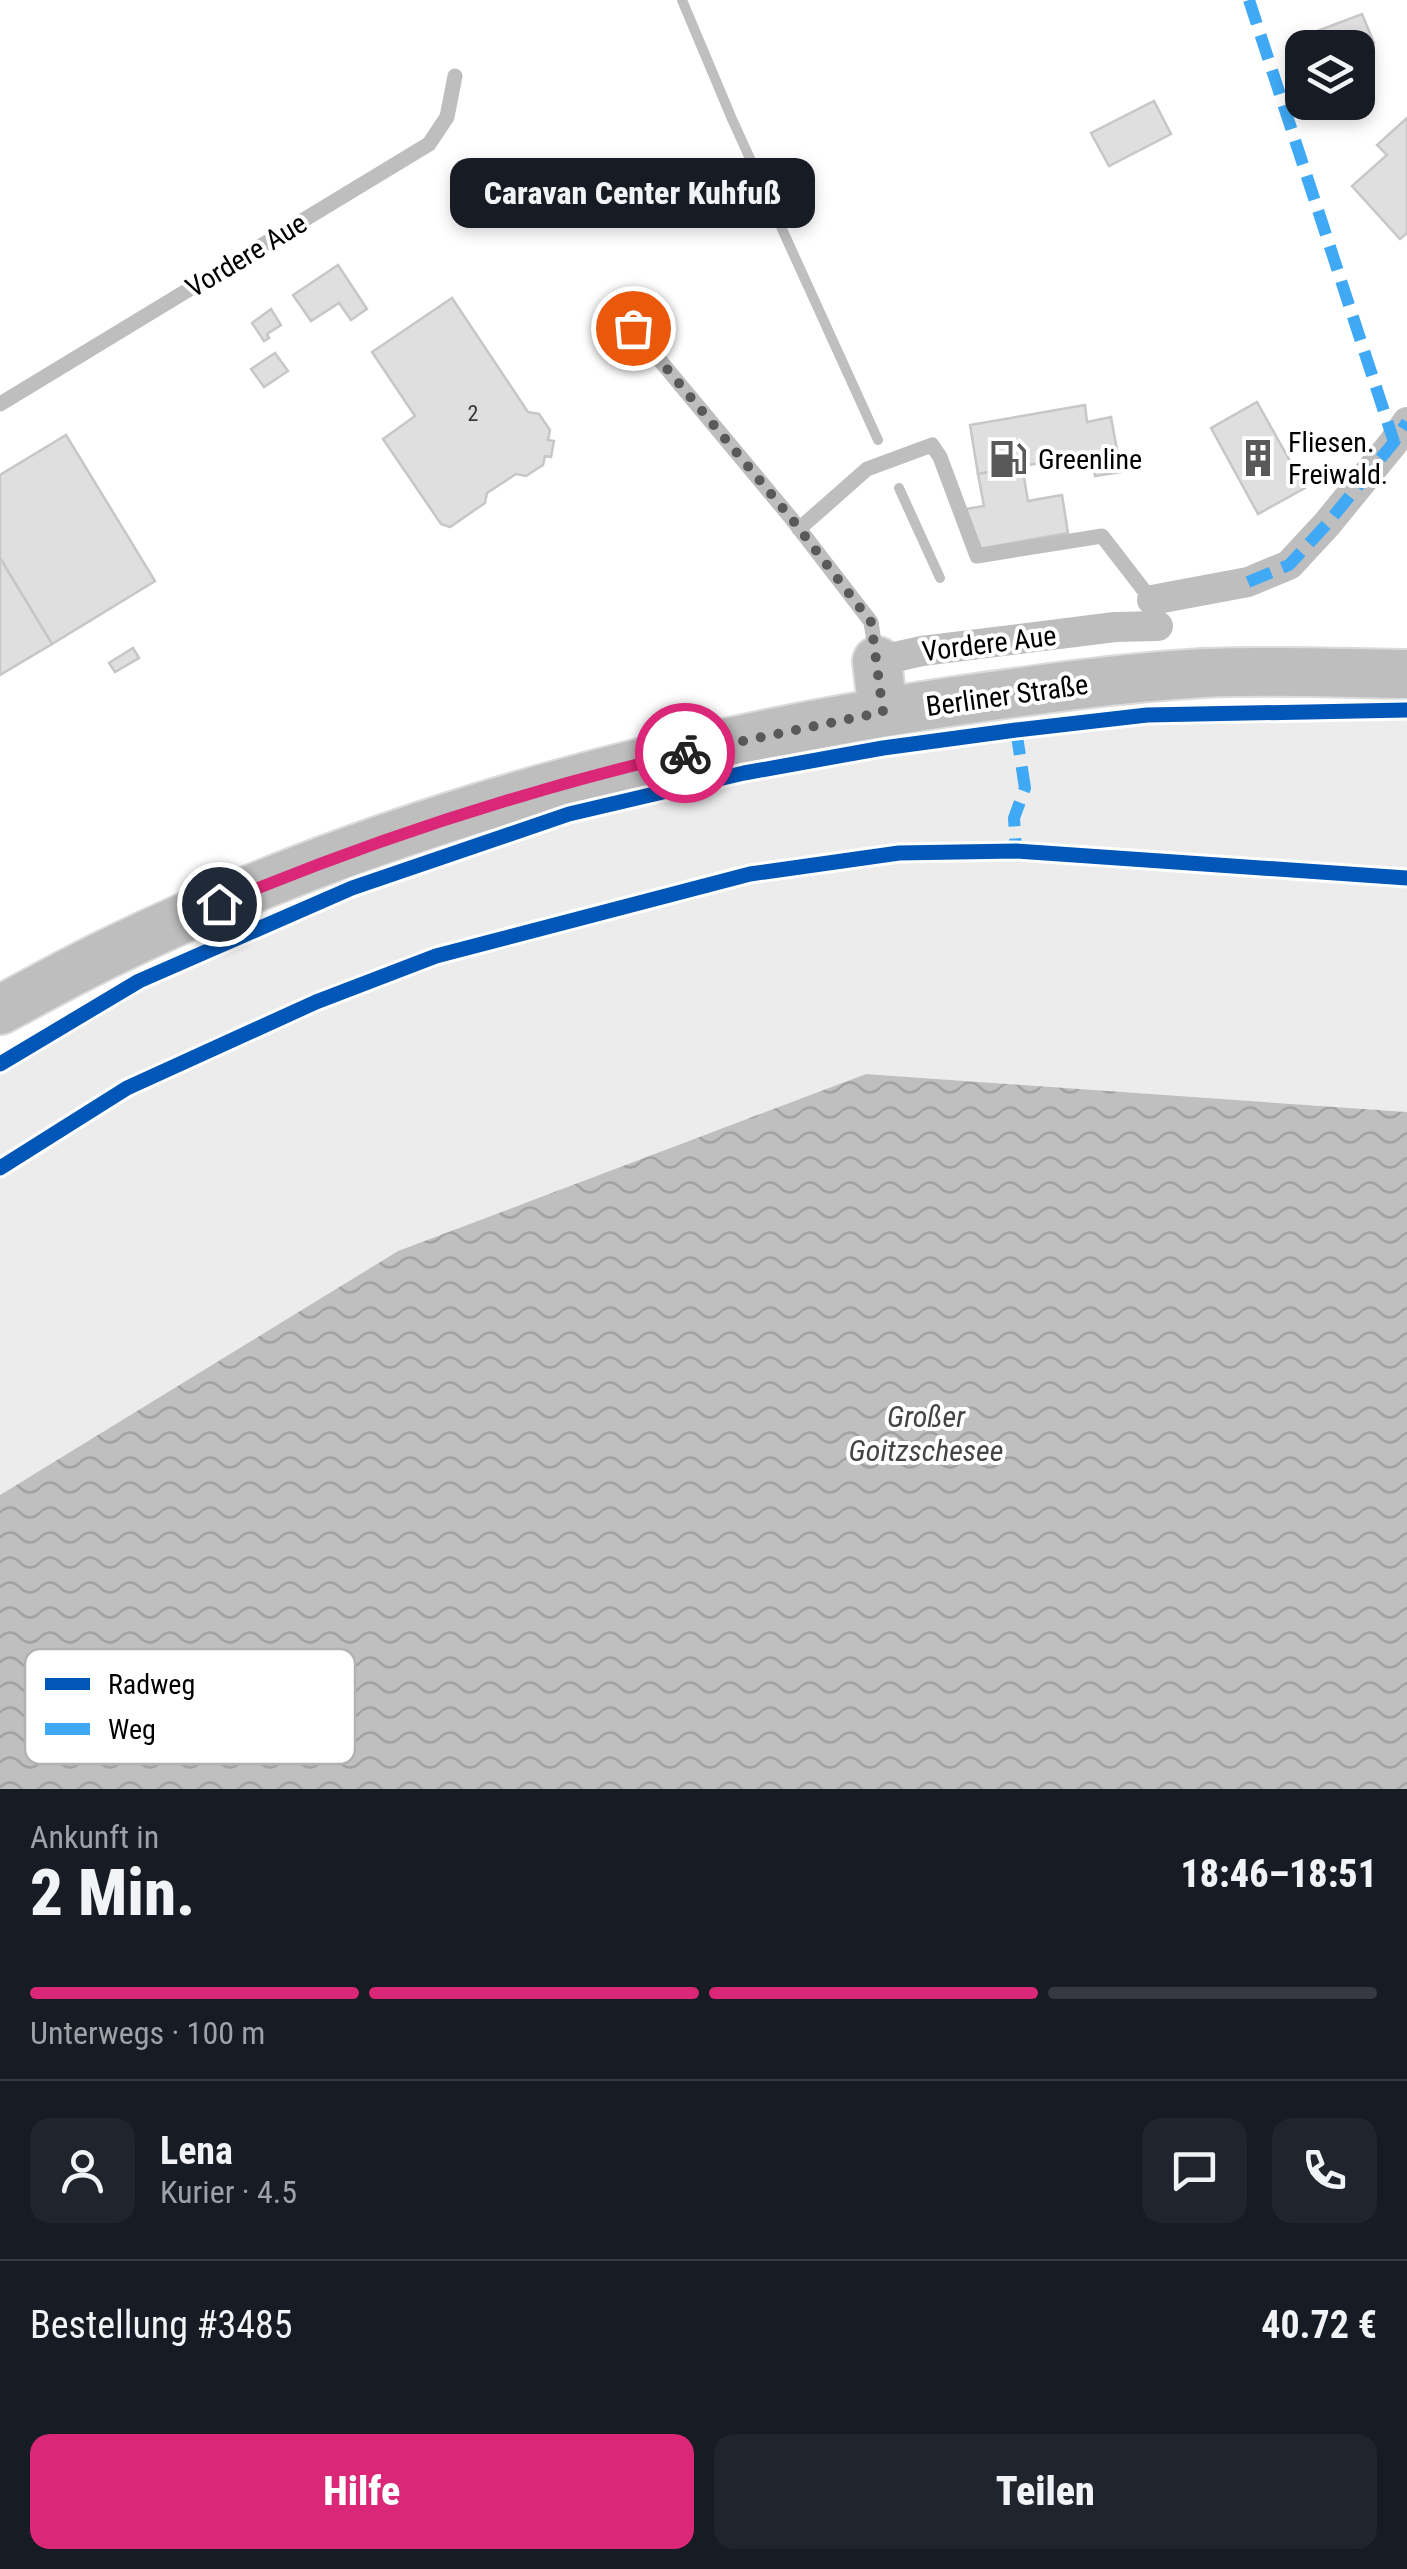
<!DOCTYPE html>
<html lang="de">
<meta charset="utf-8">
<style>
body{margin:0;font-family:"Roboto Condensed",sans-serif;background:#20242c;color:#f1f3f6;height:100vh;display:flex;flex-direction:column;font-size:38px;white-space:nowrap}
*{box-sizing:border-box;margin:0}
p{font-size:32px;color:#9ea1a6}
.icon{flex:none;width:55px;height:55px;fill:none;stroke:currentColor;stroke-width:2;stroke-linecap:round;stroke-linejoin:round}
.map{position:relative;height:1789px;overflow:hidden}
.drawer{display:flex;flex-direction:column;background:#171b24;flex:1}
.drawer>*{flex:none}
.tools{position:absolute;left:1285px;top:30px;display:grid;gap:20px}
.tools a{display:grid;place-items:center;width:90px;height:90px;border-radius:20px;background:#171b24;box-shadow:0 5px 15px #0003;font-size:50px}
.pin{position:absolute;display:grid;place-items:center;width:85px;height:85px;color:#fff;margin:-42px;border:5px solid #fff;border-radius:50%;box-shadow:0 2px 10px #0007}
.courier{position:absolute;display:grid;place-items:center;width:100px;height:100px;margin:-50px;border:8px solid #db2777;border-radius:50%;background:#fff;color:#222;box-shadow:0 2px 12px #0007}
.bubble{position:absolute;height:70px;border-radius:20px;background:#171b24;box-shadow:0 5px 15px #0003;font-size:32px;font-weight:800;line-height:70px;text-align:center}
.summary em{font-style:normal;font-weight:800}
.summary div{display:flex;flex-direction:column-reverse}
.summary{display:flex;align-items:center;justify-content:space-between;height:170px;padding:0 30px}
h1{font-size:65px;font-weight:800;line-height:75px}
.bar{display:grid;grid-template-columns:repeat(4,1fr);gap:15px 10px;align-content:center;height:120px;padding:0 30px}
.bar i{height:12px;border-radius:8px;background:#363941}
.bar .active{background:#db2777}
.bar p{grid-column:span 4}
.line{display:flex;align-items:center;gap:25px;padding:0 30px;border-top:2px solid #363941}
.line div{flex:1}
.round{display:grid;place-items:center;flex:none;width:105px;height:105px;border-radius:20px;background:#20242c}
.action{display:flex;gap:20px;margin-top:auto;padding:20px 30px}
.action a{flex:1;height:115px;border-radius:20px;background:#db2777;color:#fff;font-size:40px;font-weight:800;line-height:115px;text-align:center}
.action a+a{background:#20242c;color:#f1f3f6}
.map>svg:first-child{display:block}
.grass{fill:#ececec}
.water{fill:url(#water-waves)}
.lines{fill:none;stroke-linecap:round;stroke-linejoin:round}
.stream{stroke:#bfbfbf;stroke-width:10}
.building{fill:#dfdfdf;stroke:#c7c7c7;stroke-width:2.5}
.primary-casing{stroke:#dbdbdb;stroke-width:52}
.service{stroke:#bebebe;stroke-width:15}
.minor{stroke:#bebebe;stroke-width:30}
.primary{stroke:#bebebe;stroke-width:48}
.quiet{stroke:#3fa9f5;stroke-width:12;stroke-dasharray:25 12;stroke-linecap:butt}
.cycleway-casing{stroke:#fff;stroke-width:21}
.cycleway{stroke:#0057b8;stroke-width:15}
.done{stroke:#595959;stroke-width:10;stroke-dasharray:0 18}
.route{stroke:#db2777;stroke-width:12}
.labels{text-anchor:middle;stroke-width:8;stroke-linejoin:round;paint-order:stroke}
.number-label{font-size:22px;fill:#383838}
.street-label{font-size:28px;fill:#000;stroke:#fff}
.poi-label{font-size:28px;fill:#000;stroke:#fff;text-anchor:start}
.water-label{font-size:30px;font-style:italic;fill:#444;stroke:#fff}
.key{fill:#fff;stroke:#b2b2b2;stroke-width:2.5}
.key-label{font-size:28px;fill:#000}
</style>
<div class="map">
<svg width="1407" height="1789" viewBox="0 0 1407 1789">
<defs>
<pattern id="water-waves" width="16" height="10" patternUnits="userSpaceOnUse" patternTransform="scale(2.5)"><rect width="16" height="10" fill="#bfbfbf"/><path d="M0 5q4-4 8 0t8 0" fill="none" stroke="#a2a2a2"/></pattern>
</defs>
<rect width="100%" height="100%" fill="#fff"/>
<polygon class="grass" points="1308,717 1407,717 1407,1112 866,1074 398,1251 0,1495 0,1072 142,988 354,896 571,821 746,780 884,756 1142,722"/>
<polygon class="water" points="866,1074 1407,1112 1407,1789 0,1789 0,1495 398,1251"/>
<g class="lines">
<g class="stream">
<polyline points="682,0 732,119 878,440"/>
<polyline points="899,488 940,578"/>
</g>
</g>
<g class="building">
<polygon points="1362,14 1374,43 1358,49 1302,48 1302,56 1296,39"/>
<polygon points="1154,101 1171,134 1109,166 1091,133"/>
<polygon points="1407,118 1407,233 1400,239 1352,186 1387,155 1377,145"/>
<polygon points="338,265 367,309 351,320 339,303 311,321 293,295"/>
<polygon points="452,298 528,412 539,414 550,430 548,440 554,441 551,457 545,456 543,465 526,476 516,474 487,493 485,503 450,527 441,524 383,439 415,416 372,352"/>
<polygon points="271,309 281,325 267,334 269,338 264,341 252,323"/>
<polygon points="275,353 288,371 264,387 251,369"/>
<polygon points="1257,402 1305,488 1258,514 1211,428"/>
<polygon points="1085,405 1087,422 1111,417 1121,472 1095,476 1091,454 978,474 970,425"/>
<polygon points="66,435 155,581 52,644 0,558 0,475"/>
<polygon points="1022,466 1028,501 1062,495 1068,533 973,550 966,509 984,506 978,474"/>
<polygon points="0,558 52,644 0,675"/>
<polygon points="133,648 139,658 115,672 109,663"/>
</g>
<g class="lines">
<g class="primary-casing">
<g id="primary">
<polyline points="877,661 883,712"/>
<path d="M0 1010C38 990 75 969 113 951 372 825 665 744 949 702 1033 690 1118 678 1203 673 1271 670 1339 673 1407 674"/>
</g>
</g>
<g class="service">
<polyline points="633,328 791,518 871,622 876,655"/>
<polyline points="0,404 429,144 447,117 455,76"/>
<polyline points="799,529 867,469 932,445 940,457 977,556 1102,536 1153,602"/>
</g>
<g class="minor">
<polyline points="1152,600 1248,582 1289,565 1327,524 1394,442 1407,422"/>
<polyline points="877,661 922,651 1115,627 1158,626"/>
</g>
<use href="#primary" class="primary"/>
<g class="quiet">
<polyline points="1249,0 1394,442"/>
<polyline points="1248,582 1289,565 1327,524 1394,442 1407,422"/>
<polyline points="1016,730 1025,788 1014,818 1016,851"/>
</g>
<g class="cycleway-casing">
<g id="cycleway">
<polyline points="0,1064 139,981 352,888 569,814 744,773 883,748 1016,730 1147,715 1407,710"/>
<polyline points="0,1168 127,1088 316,1002 436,956 750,874 899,853 1016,851 1407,878"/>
</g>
</g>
<use href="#cycleway" class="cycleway"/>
</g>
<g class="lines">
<polyline class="done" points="633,328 791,518 871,622 883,712 685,753"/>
<path class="route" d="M219 904C370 841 525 790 685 753"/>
</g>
<defs>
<g id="building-bare" transform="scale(3)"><path d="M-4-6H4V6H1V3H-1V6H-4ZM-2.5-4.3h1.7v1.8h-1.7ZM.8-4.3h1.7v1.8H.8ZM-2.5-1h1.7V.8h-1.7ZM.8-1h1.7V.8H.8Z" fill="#595959" stroke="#fff" stroke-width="2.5" paint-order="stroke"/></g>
<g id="fuel-bare" transform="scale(3)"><path d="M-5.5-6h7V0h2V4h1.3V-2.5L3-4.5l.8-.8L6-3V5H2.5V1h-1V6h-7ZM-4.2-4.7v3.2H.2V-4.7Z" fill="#595959" stroke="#fff" stroke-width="2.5" paint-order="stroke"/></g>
</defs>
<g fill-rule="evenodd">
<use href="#building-bare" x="1258" y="458"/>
<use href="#fuel-bare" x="1008" y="459"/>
</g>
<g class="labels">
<g class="number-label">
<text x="473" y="421">2</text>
</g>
<g class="street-label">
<text transform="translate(246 255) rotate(-31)" y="10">Vordere Aue</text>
<text transform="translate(989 643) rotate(-7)" y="10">Vordere Aue</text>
<text transform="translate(1007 695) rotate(-8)" y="10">Berliner Straße</text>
</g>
<g class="poi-label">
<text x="1288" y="452">Fliesen.<tspan x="1288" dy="32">Freiwald.</tspan></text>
<text x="1038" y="469">Greenline</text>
</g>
<g class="water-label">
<text x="926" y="1427">Großer<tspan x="926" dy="34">Goitzschesee</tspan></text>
</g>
</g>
<rect x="25" y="1649" width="330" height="115" rx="15" class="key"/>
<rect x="45" y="1678" width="45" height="12" fill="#0057b8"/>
<rect x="45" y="1723" width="45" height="12" fill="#3fa9f5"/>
<g class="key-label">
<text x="108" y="1694">Radweg</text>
<text x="108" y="1739">Weg</text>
</g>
</svg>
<div class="tools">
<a><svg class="icon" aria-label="layers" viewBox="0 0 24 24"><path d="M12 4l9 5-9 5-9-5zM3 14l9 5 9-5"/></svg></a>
</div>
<div class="pin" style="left:633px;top:328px;background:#ea580c"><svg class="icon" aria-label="bag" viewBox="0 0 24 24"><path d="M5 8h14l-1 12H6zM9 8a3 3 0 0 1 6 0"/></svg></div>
<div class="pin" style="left:219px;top:904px;background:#1f2937"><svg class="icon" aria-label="home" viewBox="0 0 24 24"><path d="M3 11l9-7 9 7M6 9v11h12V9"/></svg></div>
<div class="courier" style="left:685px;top:753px"><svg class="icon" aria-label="bike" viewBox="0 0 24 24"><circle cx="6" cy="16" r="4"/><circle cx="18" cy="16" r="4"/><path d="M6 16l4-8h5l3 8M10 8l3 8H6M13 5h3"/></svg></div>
<div class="bubble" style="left:450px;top:158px;width:365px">Caravan Center Kuhfuß</div>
</div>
<section class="drawer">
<div class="summary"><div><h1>2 Min.</h1><p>Ankunft in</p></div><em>18:46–18:51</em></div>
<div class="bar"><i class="active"></i><i class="active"></i><i class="active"></i><i></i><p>Unterwegs · 100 m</p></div>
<div class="line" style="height:180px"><a class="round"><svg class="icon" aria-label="person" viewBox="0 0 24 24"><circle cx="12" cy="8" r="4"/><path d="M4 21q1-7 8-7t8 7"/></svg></a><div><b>Lena</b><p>Kurier · 4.5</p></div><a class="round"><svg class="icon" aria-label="chat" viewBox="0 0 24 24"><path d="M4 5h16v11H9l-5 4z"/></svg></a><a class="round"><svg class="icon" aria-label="phone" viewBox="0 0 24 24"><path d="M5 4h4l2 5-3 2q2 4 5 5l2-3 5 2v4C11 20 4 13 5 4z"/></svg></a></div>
<div class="line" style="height:130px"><div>Bestellung #3485</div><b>40.72 €</b></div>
<div class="action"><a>Hilfe</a><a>Teilen</a></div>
</section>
